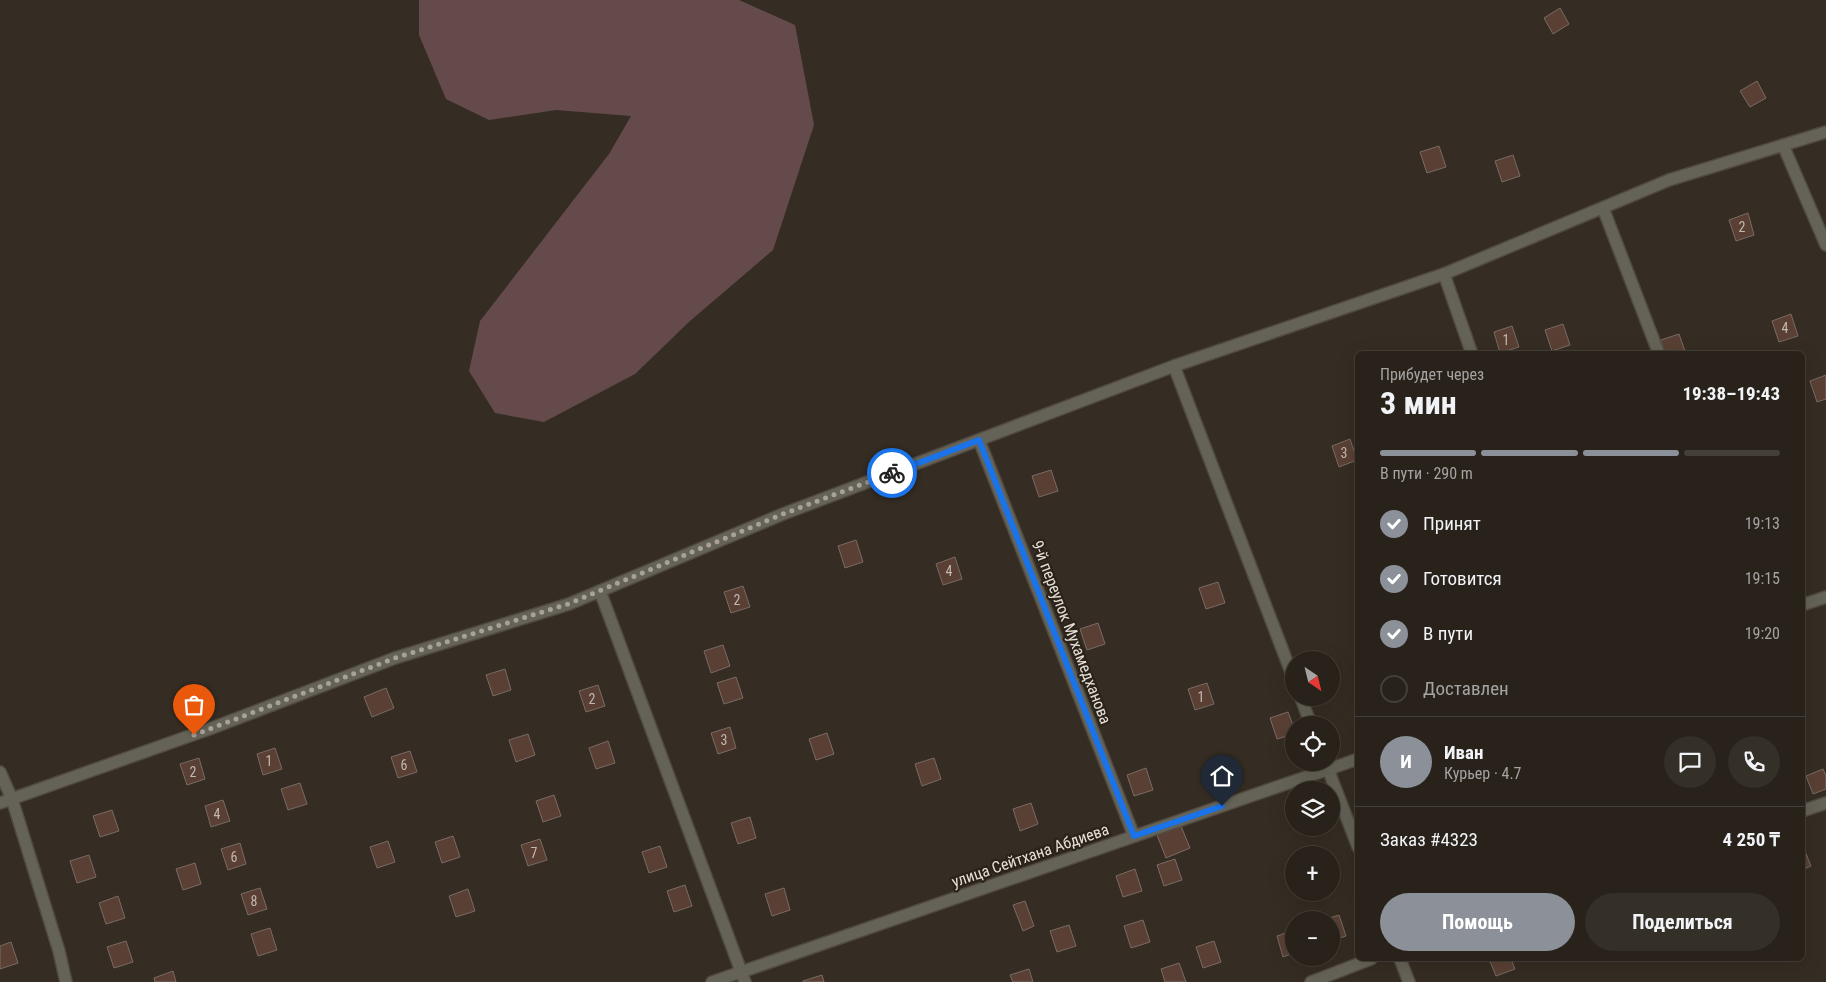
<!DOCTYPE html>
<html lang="ru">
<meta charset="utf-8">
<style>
body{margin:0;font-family:"Roboto Condensed",sans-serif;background:#342f27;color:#f1f3f6;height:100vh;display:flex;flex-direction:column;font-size:19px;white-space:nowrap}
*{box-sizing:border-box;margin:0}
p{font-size:16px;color:#a5a4a2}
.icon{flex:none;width:28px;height:28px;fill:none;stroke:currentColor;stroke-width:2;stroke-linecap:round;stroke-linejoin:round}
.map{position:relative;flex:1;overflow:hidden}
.panel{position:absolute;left:1355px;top:351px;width:450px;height:610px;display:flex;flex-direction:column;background:#28221a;border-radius:8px;box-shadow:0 5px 20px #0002,0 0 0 1px #443f39}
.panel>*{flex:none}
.needle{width:32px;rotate:145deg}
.controls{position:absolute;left:1285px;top:651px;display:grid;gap:10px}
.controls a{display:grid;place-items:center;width:55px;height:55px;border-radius:50%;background:#28221a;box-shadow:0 5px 20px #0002,0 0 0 1px #443f39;font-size:25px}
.pin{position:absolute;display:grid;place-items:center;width:42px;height:42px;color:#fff;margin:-51px -21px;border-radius:50% 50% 50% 0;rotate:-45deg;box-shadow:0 0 5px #0007}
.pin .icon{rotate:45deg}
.courier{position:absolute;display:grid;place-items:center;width:50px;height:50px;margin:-25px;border:4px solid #1a73e8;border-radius:50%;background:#fff;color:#222;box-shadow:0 1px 6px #0007}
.summary em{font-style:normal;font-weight:700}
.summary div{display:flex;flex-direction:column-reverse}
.summary{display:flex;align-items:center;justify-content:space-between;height:85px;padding:0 25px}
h1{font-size:32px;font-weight:700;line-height:38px}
.bar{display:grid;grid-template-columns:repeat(4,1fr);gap:8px 5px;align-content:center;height:60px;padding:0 25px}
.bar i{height:6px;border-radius:4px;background:#443f39}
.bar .active{background:#8c9099}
.bar p{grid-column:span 4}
.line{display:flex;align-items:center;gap:12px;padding:0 25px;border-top:1px solid #443f39}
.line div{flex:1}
.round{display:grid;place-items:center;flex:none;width:52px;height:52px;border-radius:26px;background:#342f27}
ol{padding:0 25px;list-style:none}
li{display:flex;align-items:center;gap:15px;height:55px}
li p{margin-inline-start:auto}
li .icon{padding:5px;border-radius:50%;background:#8c9099;color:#fff;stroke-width:4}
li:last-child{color:#a5a4a2}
li i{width:28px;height:28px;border:2px solid #443f39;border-radius:50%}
.primary-button{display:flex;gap:10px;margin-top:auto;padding:10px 25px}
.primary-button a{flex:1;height:58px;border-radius:30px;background:#8c9099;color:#fff;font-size:20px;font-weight:700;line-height:58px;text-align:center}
.primary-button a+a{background:#342f27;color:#f1f3f6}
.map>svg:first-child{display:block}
.green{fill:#654a4c}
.building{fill:#5a4034;stroke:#796a64}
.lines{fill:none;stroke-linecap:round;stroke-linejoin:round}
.street-casing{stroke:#514a40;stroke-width:14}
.street{stroke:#656357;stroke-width:11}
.done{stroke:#a7a199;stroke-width:5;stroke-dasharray:0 9}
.route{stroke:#1a73e8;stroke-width:6}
.labels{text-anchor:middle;stroke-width:4.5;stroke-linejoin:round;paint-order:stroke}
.number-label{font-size:14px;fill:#c2b8b0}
.street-label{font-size:16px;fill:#e5e0d9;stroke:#2b2319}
</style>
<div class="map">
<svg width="1826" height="982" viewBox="0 0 1826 982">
<rect width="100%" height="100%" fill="#352d23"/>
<polygon class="green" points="419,0 739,0 795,25 814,125 773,250 690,321 635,374 544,422 495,413 469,371 480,321 609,154 631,116 556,110 489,120 446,99 419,35"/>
<g class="building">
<polygon points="1560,8 1569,24 1553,34 1544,18"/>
<polygon points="1757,81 1766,98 1750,107 1740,91"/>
<polygon points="1439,146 1446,167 1427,173 1420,152"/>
<polygon points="1513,155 1520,176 1502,182 1495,161"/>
<polygon points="1748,213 1754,235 1736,241 1729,220"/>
<polygon points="1791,314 1798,336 1779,342 1772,321"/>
<polygon points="1563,324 1570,345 1552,351 1545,330"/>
<polygon points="1512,326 1519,347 1500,353 1494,332"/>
<polygon points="1679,334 1686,354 1665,354 1661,340"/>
<polygon points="1826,375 1826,399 1817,402 1810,381"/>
<polygon points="1350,439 1357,460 1339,467 1332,446"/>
<polygon points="1051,470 1058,491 1039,497 1032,476"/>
<polygon points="856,540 863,562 845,568 838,546"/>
<polygon points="955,557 962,579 943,585 936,564"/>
<polygon points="1218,582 1225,603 1206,609 1199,588"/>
<polygon points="743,586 750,607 731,613 724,592"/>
<polygon points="1098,623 1105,644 1087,650 1080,629"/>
<polygon points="723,645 730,666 711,673 704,651"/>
<polygon points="505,669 511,690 493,696 486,675"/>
<polygon points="736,677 743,698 724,704 717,683"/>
<polygon points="1207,683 1214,704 1195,710 1188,689"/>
<polygon points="598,685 605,706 586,712 579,691"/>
<polygon points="386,688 394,708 372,717 364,697"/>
<polygon points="1288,712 1294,728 1294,734 1277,739 1270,718"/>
<polygon points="730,727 736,748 718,754 711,733"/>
<polygon points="827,733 834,754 816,760 809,739"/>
<polygon points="528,734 535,755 516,762 509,740"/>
<polygon points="608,741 615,763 596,769 589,748"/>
<polygon points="275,748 282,769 263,775 257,754"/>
<polygon points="410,751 417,772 398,778 391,757"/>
<polygon points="199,758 205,779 187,785 180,764"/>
<polygon points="934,758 941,779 922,786 915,764"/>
<polygon points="1146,768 1153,790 1134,796 1127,775"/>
<polygon points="1823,769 1826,776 1826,789 1813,794 1806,776"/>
<polygon points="300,783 307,804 288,810 281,789"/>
<polygon points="554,795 561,816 543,822 536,801"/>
<polygon points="223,800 230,821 211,827 205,806"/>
<polygon points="1031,803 1038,824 1020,831 1013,809"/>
<polygon points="112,810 119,831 100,837 93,816"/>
<polygon points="750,817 756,838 738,844 731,823"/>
<polygon points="1181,826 1190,848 1166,858 1157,835"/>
<polygon points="453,836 460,857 442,863 435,842"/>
<polygon points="540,839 547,860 528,866 521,845"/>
<polygon points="388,841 395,862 377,868 370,847"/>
<polygon points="240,843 246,864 228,870 221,849"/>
<polygon points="660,846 667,867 649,873 642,852"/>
<polygon points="1802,849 1804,849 1811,866 1802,870"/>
<polygon points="89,855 96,877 77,883 70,861"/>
<polygon points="1175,859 1182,880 1164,886 1157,865"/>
<polygon points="195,863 201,884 183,890 176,869"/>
<polygon points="1135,869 1142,891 1123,897 1116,876"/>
<polygon points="685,885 692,906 674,912 667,891"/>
<polygon points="260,888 267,909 248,915 241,894"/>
<polygon points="784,888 790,910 772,916 765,894"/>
<polygon points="468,889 475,911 456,917 449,896"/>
<polygon points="118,896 125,918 106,924 99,903"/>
<polygon points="1025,901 1034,926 1023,931 1013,905"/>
<polygon points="1339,915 1346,936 1331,941 1331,920 1323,920"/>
<polygon points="1143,920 1150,942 1131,948 1124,926"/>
<polygon points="1069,925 1076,946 1057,952 1050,931"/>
<polygon points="270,928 277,950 258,956 251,934"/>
<polygon points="1294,930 1294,953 1283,957 1277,936"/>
<polygon points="126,941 133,962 114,968 107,947"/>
<polygon points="1214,941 1221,962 1203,968 1196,947"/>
<polygon points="11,942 18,963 0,969 0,946"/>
<polygon points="1489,959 1511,959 1515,969 1496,976"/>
<polygon points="1179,963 1186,982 1165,982 1161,969"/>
<polygon points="1029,969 1033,982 1013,982 1010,975"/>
<polygon points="173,971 176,982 155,982 154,978"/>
<polygon points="822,975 824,982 803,982 803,981"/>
</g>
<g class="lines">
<g class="street-casing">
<g id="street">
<polyline points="1783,145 1826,245"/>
<polyline points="1603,208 1659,354"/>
<polyline points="1444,274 1472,354"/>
<polyline points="1174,366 1294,680"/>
<polyline points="979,440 1134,836"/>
<polyline points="600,591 745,982"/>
<polyline points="1802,605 1826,597"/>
<polyline points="1301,698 1311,725"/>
<polyline points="1326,764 1358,847"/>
<polyline points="0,772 12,799 59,951 66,982"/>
<polyline points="0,803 212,728 395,658 569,604 783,514 1174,366 1444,274 1669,180 1826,132"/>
<polyline points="1802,811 1826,803"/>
<polyline points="1400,959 1409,982"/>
<polyline points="712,982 1358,759"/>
<polyline points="1311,982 1371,959"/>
</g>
</g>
<use href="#street" class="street"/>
</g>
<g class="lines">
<polyline class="done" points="194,735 395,658 568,604 783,514 892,473"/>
<polyline class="route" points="892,473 979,440 1134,836 1222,806"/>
</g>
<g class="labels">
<g class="number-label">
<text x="1742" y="232">2</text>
<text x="1785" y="333">4</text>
<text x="1506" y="345">1</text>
<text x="1344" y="458">3</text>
<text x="949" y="576">4</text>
<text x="737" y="605">2</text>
<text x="1201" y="702">1</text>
<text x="592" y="704">2</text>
<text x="724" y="745">3</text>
<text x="269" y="766">1</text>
<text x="404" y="770">6</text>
<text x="193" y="777">2</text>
<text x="217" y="819">4</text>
<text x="534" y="858">7</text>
<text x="234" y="862">6</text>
<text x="254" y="906">8</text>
</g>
<g class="street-label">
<text transform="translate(1072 632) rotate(69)" y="6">9-й переулок Мухамедханова</text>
<text transform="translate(1030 855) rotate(-19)" y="6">улица Сейтхана Абдиева</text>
</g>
</g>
</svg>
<div class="controls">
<a><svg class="needle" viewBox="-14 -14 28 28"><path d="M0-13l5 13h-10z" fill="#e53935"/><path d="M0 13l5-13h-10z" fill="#a5a4a2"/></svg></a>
<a><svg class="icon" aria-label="locate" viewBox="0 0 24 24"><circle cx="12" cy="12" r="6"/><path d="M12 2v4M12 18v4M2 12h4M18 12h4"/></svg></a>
<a><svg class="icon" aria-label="layers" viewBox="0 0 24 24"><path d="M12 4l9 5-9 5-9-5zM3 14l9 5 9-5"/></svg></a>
<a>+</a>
<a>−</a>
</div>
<div class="pin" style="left:194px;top:735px;background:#ea580c"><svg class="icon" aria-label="bag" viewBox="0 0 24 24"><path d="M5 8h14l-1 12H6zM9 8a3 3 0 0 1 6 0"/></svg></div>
<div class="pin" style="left:1222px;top:806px;background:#1f2937"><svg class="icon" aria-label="home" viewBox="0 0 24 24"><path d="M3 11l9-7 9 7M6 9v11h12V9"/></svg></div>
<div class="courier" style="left:892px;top:473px"><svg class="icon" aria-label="bike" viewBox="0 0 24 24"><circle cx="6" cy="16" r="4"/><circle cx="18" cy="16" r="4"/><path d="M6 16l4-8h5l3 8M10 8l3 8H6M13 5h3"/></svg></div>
<section class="panel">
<div class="summary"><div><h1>3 мин</h1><p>Прибудет через</p></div><em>19:38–19:43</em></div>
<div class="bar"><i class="active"></i><i class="active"></i><i class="active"></i><i></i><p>В пути · 290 m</p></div>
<ol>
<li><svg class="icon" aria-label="check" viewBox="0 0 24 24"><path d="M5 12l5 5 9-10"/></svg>Принят<p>19:13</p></li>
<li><svg class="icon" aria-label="check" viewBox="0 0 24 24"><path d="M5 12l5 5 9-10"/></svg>Готовится<p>19:15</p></li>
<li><svg class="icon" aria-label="check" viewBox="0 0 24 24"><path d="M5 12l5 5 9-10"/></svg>В пути<p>19:20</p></li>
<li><i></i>Доставлен</li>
</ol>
<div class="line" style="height:90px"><b class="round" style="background:#8c9099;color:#fff">И</b><div><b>Иван</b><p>Курьер · 4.7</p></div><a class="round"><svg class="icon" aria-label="chat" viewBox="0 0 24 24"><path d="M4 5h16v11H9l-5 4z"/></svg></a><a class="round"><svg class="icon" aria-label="phone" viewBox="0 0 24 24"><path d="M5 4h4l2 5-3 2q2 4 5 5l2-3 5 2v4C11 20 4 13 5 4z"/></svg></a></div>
<div class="line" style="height:65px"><div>Заказ #4323</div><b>4 250 ₸</b></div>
<div class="primary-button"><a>Помощь</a><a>Поделиться</a></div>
</section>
</div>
